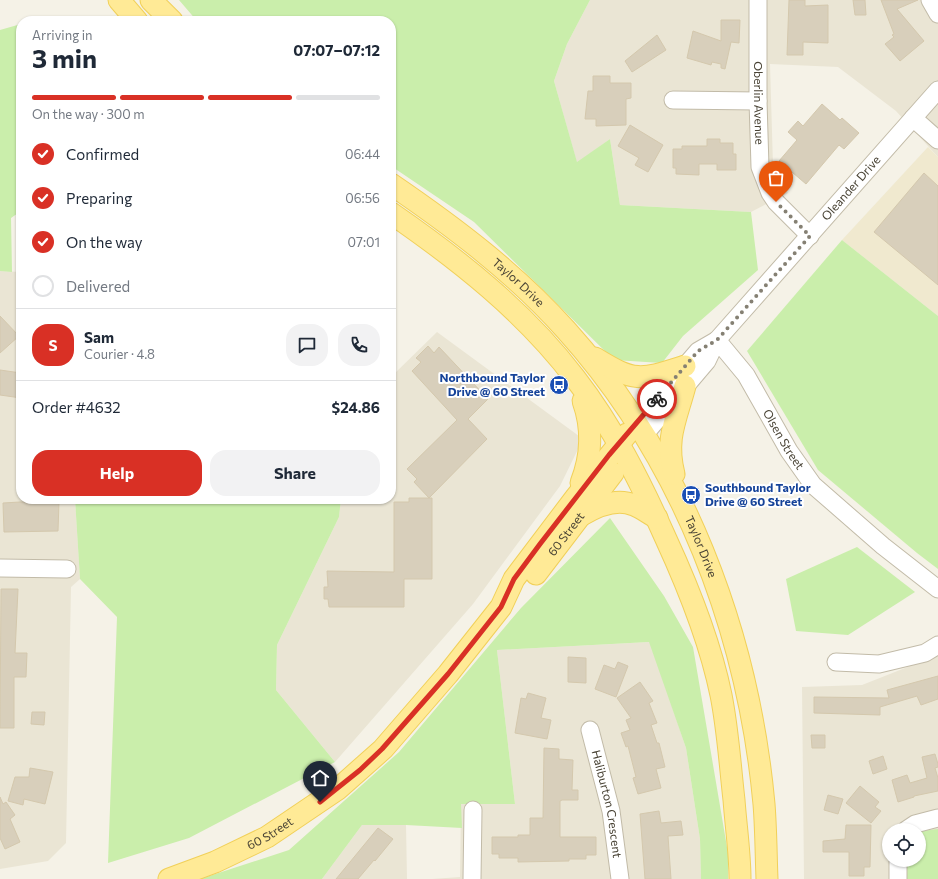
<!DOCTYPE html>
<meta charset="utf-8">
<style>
body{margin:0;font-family:Commissioner,sans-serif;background:#f2f2f3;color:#1f2937;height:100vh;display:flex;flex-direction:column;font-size:15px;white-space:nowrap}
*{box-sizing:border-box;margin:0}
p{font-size:13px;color:#747a83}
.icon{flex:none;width:22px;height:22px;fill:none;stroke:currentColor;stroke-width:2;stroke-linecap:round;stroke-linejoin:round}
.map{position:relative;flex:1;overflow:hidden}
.drawer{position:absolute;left:16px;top:16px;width:380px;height:488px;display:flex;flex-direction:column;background:#fff;border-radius:16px;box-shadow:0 1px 3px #0004}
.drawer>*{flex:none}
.buttons{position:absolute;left:882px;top:823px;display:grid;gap:8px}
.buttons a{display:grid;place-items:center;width:44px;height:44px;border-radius:50%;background:#fff;box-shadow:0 1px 3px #0004;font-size:20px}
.pin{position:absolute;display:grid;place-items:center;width:34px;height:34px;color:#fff;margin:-41px -17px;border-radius:50% 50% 50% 0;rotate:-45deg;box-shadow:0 0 4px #0007}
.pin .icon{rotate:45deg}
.courier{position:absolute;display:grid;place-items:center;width:40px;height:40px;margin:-20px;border:3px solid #d93025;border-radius:50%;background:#fff;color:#222;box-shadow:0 1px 5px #0007}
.head em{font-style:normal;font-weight:700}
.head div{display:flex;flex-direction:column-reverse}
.head{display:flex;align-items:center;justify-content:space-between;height:68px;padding:0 16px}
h1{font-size:26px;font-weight:700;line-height:30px}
.bar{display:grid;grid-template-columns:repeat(4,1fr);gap:6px 4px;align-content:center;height:48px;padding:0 16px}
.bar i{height:5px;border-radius:3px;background:#e0e1e3}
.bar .active{background:#d93025}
.bar p{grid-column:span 4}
.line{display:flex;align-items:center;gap:10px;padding:0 16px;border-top:1px solid #e0e1e3}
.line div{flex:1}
.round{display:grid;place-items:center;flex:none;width:42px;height:42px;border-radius:16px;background:#f2f2f3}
ol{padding:0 16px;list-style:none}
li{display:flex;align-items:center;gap:12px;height:44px}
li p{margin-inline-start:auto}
li .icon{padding:4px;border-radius:50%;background:#d93025;color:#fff;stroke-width:4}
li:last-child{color:#747a83}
li i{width:22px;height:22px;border:2px solid #e0e1e3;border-radius:50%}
.cta{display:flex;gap:8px;margin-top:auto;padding:8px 16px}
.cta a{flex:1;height:46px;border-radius:16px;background:#d93025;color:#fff;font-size:16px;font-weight:700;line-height:46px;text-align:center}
.cta a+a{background:#f2f2f3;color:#1f2937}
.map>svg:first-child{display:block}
.residential{fill:#eae5d4;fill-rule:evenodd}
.education{fill:#f0e9cf}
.green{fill:#caeeab}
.building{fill:#d8cfbb;stroke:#d4c8ad}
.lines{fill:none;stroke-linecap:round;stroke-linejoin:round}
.minor-casing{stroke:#c2bba8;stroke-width:19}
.major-casing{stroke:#f1d059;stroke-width:23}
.minor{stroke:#fff;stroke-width:17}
.major{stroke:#ffea96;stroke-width:21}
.done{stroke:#858073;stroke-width:4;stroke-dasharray:0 7.2}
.route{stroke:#d93025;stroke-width:5}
.labels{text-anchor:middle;stroke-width:4;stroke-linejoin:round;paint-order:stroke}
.street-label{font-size:12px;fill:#494335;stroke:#fff}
.transit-label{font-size:12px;font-weight:bold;fill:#164399;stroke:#fff;text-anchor:end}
</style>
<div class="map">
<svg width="938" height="879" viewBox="0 0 938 879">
<rect width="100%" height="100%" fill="#f5f2e7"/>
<g class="residential">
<polygon points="590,0 938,0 938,157 896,111 838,67 770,64 773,166 788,193 751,212 620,205 610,139 577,163 554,81 567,44"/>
<polygon points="0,271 21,272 21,499 75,499 80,579 71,587 66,843 48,861 0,869"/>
<polygon points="437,332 583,439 560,486 473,604 335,762 276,690 277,645 339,517 341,499 391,499 391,377"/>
<polygon points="650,642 686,748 700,839 701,879 432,879 460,877 461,804 515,804 497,650"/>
<path d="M938 655V879H804L802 687 862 685ZM889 830H919V860H889Z"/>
<polygon points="362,825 406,825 407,879 322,879"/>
</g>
<polygon class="education" points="928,147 938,157 938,316 842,240"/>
<g class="green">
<polygon points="179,0 590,0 567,44 554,81 577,162 610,139 620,205 751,212 758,270 683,336 662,363 614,360 474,222 391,166 391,21 197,21"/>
<polygon points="21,24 21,211 11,218 12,272 0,271 0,30"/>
<polygon points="842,240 938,316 938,569 917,553 818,470 747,351"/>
<polygon points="75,499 341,499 339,517 277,645 276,690 335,762 189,838 108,863 117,617 80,579"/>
<polygon points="610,518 664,596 693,647 728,853 728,879 701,879 700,839 686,748 649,642 497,650 515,804 461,804 462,828 406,825 362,825 322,879 200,879 289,850 399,752 521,608"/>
<polygon points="857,547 915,592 848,635 796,631 786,579"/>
<polygon points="938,829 938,879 907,879 907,860 919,860 919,833 921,831"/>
</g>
<g class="building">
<polygon points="789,0 805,0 805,6 828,5 828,43 803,42 803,55 787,55"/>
<polygon points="853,0 865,0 866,15 855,15"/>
<polygon points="881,0 918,0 897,9 924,41 900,61 885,44 894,37 892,35 894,34"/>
<polygon points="721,20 740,20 739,43 731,42 725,69 721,68 721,64 712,62 711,65 687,58 693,31 721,41"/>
<polygon points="657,35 666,50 632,72 625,61"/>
<polygon points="593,76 610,76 610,83 631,83 631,98 626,99 626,125 596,126 596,119 585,119 588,91 593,91"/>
<polygon points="822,104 840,120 842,118 859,133 844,149 839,145 806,184 779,161 797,140 788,132 798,121 803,126"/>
<polygon points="630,125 663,145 648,172 635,165 639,158 618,146"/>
<polygon points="707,139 720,139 720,143 733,143 733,154 736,154 736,170 717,170 717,164 699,164 699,175 676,174 676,168 673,168 673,149 682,149 682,146 707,146"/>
<polygon points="924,173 938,186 938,285 874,232"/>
<polygon points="0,316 19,336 0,353"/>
<polygon points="428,346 434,353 439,347 488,399 468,419 487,439 429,498 432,498 432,579 404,579 404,607 329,607 328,599 324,599 324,587 328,587 327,571 394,572 394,502 409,502 409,498 429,498 414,482 417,479 407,469 457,420 412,371 421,362 416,358"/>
<polygon points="0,370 21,373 21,398 0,395"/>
<polygon points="20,502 59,502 58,531 4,532 3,503"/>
<polygon points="1,589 18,589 15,653 27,653 26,677 14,677 14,728 0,728"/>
<polygon points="568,657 586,658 586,683 568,682"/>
<polygon points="618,662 628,666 616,697 595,689 604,665 615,669"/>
<polygon points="938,676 938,699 921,705 917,696 880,707 880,715 814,713 814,697 889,698 887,690"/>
<polygon points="640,682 653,701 649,703 657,723 651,725 657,743 659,743 665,767 656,769 661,788 638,794 633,778 636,777 628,746 626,747 621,733 630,730 626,720 631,718 617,698"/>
<polygon points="528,693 546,698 541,718 551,720 547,739 515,733 521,698 526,699"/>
<polygon points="32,712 45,712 44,725 31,724"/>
<polygon points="811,735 825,735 825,748 812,748"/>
<polygon points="544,748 559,749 559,759 573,760 572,790 578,790 578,800 562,800 560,801 560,837 596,837 596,855 586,855 586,859 569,859 569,861 518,862 518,858 499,858 499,854 492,854 492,837 518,837 518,835 530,835 530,818 543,818"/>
<polygon points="935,754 938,764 938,767 935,768 938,778 938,791 914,796 914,797 898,802 892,780 907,775 910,783 927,778 922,757"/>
<polygon points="883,756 887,769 873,774 869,761"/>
<polygon points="30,768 53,772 45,804 24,799 23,805 8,801 15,777 29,777"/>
<polygon points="860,786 879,802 875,807 881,811 871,823 846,803"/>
<polygon points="828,795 843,799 838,814 824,810"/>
<polygon points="0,797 3,804 6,802 15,815 10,819 20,842 5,849 0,838"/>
<polygon points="659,811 661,823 681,821 683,835 668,836 671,879 645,879 640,814"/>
<polygon points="846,825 871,825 870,867 864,867 864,876 849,876 849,852 823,852 823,841 845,839"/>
<polygon points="378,828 393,839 375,861 374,860 358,879 336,879"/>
</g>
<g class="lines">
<g class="minor-casing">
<g id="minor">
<path id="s1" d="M758 0V101L760 167 770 193 776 202 810 236"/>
<polyline points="930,0 938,14"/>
<polyline points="673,100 758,101"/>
<polyline points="913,118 938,140"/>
<path id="s2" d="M717 340 746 375 789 451 813 485 883 546 938 589"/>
<path id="s3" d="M637 422 698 351 717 340 938 90"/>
<polyline points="645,434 707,361 717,340"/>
<polyline points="0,568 67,569"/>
<polyline points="836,662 879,664 925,653 938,645"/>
<path id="s4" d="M590 730 611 811 620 879"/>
<polyline points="906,830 915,824 938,818"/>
<polyline points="472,879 473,810"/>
<polyline points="898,879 898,860"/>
</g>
</g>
<g class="major-casing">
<g id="major">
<polyline points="119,0 137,21"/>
<polyline points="151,0 172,21"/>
<path id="s5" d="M391 184C454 227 515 273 566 330 683 460 748 631 764 804 766 829 766 854 767 879"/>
<path d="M391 213C459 260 525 312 575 378 613 427 641 483 666 539 689 589 710 641 721 695 728 730 730 765 734 800 736 827 740 853 740 879"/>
<path d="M595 358C635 383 641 380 685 366"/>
<path d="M674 474C665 439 676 420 685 386"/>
<path d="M581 483C592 455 593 429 583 401"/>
<path d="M582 515C597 506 617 498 634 505 642 508 649 514 657 518"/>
<path id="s6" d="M536 574 613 473"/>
<path id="s7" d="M169 879 215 862 267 837 338 789 383 749 448 674 501 607 514 579 576 497 627 434"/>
</g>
</g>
<use href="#minor" class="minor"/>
<use href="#major" class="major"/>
</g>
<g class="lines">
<polyline class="done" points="657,399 698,351 717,340 810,236 776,202"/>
<polyline class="route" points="320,802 360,770 382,749 448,674 501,607 514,579 540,544 609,455 657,399"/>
</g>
<defs>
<g id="bus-disc" transform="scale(1)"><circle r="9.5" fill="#1a4fb4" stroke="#fff"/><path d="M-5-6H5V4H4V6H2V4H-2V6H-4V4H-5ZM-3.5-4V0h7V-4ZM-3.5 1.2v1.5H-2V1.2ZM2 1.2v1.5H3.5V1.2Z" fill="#fff"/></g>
</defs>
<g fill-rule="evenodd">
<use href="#bus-disc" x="559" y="385"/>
<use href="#bus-disc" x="691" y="495"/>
</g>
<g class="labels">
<g class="street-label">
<text dy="4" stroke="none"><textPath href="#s1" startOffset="103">Oberlin Avenue</textPath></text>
<text dy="4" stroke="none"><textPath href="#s3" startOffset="318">Oleander Drive</textPath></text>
<text dy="4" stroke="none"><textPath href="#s5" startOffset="161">Taylor Drive</textPath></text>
<text dy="4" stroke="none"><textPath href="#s2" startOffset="120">Olsen Street</textPath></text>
<text dy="4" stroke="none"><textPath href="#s6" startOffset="50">60 Street</textPath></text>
<text dy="4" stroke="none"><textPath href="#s5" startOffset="485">Taylor Drive</textPath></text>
<text dy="4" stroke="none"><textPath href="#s4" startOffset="76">Haliburton Crescent</textPath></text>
<text dy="4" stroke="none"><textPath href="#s7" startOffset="111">60 Street</textPath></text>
</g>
<g class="transit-label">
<text x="545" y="382">Northbound Taylor<tspan x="545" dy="14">Drive @ 60 Street</tspan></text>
<text x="705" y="492" text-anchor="start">Southbound Taylor<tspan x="705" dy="14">Drive @ 60 Street</tspan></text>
</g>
</g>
</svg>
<div class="buttons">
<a><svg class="icon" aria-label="locate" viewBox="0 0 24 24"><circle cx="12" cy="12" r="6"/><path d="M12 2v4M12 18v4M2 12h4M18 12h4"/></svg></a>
</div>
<div class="pin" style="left:776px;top:202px;background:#ea580c"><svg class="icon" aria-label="bag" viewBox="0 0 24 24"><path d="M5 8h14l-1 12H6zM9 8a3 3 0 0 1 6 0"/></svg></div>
<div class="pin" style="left:320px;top:802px;background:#1f2937"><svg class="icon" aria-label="home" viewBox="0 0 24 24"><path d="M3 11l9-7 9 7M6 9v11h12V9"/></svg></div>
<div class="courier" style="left:657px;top:399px"><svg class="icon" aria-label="bike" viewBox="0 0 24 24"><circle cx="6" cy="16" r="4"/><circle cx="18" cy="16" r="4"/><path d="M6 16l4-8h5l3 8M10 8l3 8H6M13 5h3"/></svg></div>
<section class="drawer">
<div class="head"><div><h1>3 min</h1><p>Arriving in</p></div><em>07:07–07:12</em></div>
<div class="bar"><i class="active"></i><i class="active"></i><i class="active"></i><i></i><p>On the way · 300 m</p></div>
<ol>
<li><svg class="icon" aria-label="check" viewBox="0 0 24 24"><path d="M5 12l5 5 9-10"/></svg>Confirmed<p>06:44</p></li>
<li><svg class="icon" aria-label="check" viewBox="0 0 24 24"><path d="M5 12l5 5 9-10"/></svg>Preparing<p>06:56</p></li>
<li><svg class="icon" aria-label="check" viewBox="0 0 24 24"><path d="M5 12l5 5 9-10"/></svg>On the way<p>07:01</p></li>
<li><i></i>Delivered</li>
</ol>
<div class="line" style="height:72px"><b class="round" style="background:#d93025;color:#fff">S</b><div><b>Sam</b><p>Courier · 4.8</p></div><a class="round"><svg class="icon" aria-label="chat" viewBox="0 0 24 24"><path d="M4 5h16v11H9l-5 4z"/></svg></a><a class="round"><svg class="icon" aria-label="phone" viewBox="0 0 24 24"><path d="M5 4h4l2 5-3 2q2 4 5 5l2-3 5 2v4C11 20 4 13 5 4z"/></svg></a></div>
<div class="line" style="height:52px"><div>Order #4632</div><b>$24.86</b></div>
<div class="cta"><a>Help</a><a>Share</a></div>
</section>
</div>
